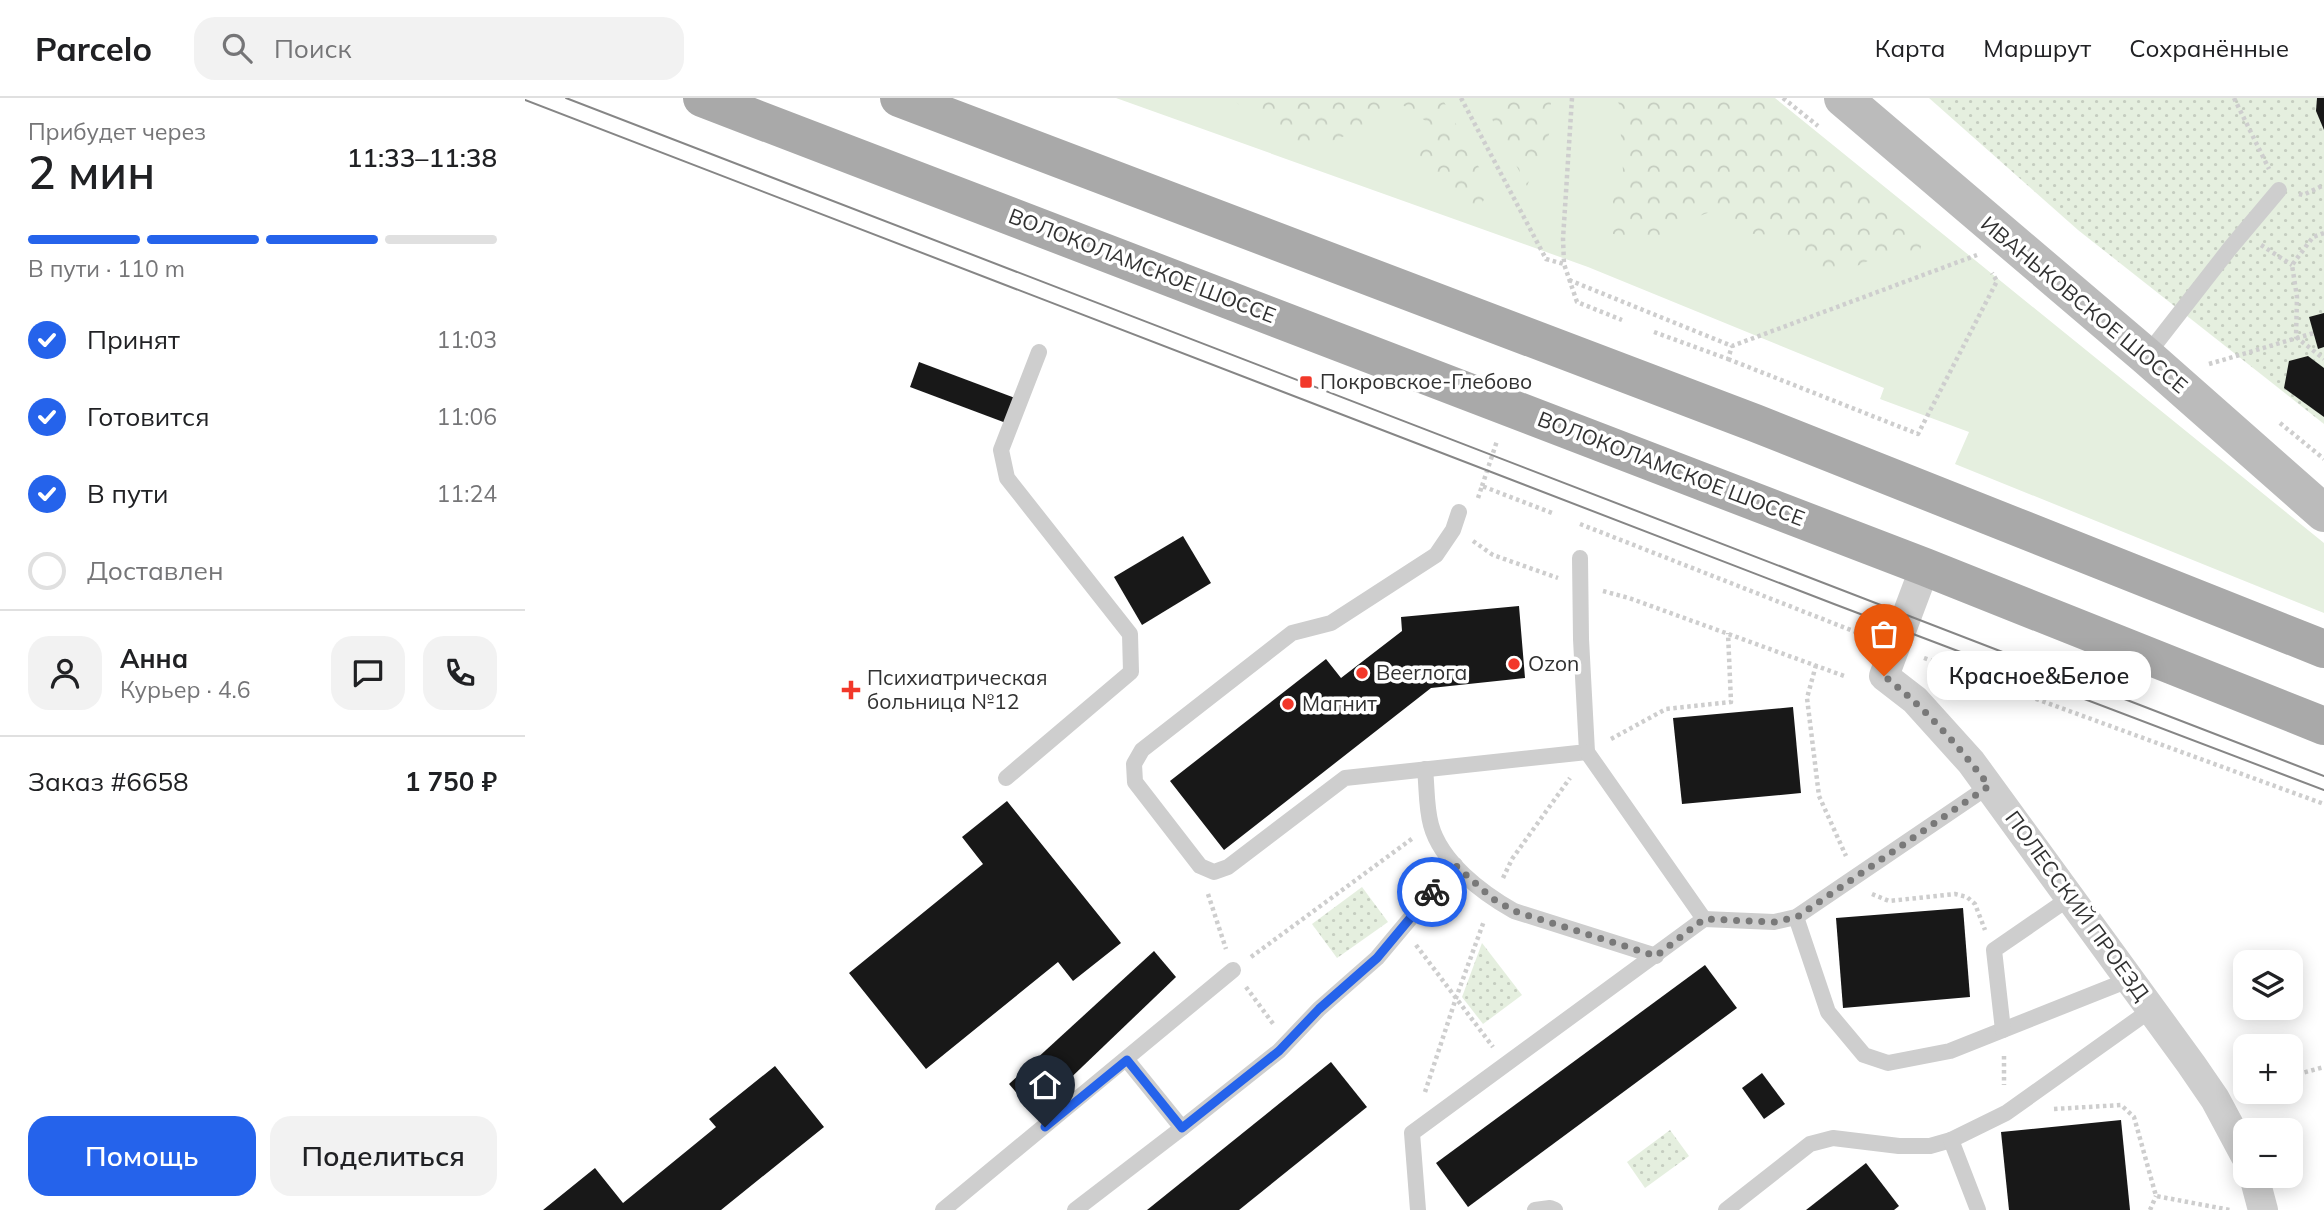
<!DOCTYPE html>
<html lang="ru">
<meta charset="utf-8">
<style>
body{margin:0;font-family:Mulish,sans-serif;background:#f2f2f2;color:#202124;height:100vh;display:flex;flex-direction:column;font-size:26px;white-space:nowrap}
*{box-sizing:border-box;margin:0}
p{font-size:23px;color:#757577}
.icon{flex:none;width:38px;height:38px;fill:none;stroke:currentColor;stroke-width:2;stroke-linecap:round;stroke-linejoin:round}
.map{position:relative;flex:1;overflow:hidden}
.side{display:flex;flex-direction:column;background:#fff;width:525px}
.side>*{flex:none}
.buttons{position:absolute;left:1708px;top:852px;display:grid;gap:14px}
.buttons a{display:grid;place-items:center;width:70px;height:70px;border-radius:14px;background:#fff;box-shadow:0 4px 18px #0003;font-size:35px}
.pin{position:absolute;display:grid;place-items:center;width:60px;height:60px;color:#fff;margin:-72px -30px;border-radius:50% 50% 50% 0;rotate:-45deg;box-shadow:0 0 7px #0007}
.pin .icon{rotate:45deg}
.courier{position:absolute;display:grid;place-items:center;width:70px;height:70px;margin:-35px;border:5px solid #2563eb;border-radius:50%;background:#fff;color:#222;box-shadow:0 2px 9px #0007}
.bubble{position:absolute;height:49px;border-radius:21px;background:#fff;box-shadow:0 4px 18px #0003;font-size:23px;font-weight:600;line-height:49px;text-align:center}
.overview em{font-style:normal;font-weight:600}
.overview div{display:flex;flex-direction:column-reverse}
.overview{display:flex;align-items:center;justify-content:space-between;height:119px;padding:0 28px}
h1{font-size:46px;font-weight:600;line-height:52px}
.bar{display:grid;grid-template-columns:repeat(4,1fr);gap:10px 7px;align-content:center;height:84px;padding:0 28px}
.bar i{height:9px;border-radius:5px;background:#e0e0e0}
.bar .current{background:#2563eb}
.bar p{grid-column:span 4}
.line{display:flex;align-items:center;gap:18px;padding:0 28px;border-top:2px solid #e0e0e0}
.line div{flex:1}
.round{display:grid;place-items:center;flex:none;width:74px;height:74px;border-radius:21px;background:#f2f2f2}
ol{padding:0 28px;list-style:none}
li{display:flex;align-items:center;gap:21px;height:77px}
li p{margin-inline-start:auto}
li .icon{padding:7px;border-radius:50%;background:#2563eb;color:#fff;stroke-width:4}
li:last-child{color:#757577}
li i{width:38px;height:38px;border:4px solid #e0e0e0;border-radius:50%}
.cta{display:flex;gap:14px;margin-top:auto;padding:14px 28px}
.cta a{flex:1;height:80px;border-radius:21px;background:#2563eb;color:#fff;font-size:28px;font-weight:600;line-height:80px;text-align:center}
.cta a+a{background:#f2f2f2;color:#202124}
header{display:flex;align-items:center;gap:42px;box-sizing:border-box;height:98px;padding:0 35px;background:#fff;border-bottom:2px solid #e0e0e0}
header strong{font-size:33px}
nav{display:flex;gap:38px;margin-inline-start:auto;font-size:24px}
.search{width:490px;height:63px;background:#f2f2f2;display:flex;align-items:center;gap:18px;box-sizing:border-box;padding:0 24px;border-radius:21px;color:#757577;font-size:26px}
main{display:flex;flex:1;min-height:0}
.map>svg:first-child{display:block}
.green{fill:#e5efdf}
.forest{fill:url(#forest-crowns)}
.park{fill:url(#park-dots)}
.building{fill:#181818}
.lines{fill:none;stroke-linecap:round;stroke-linejoin:round}
.path{stroke:#cecece;stroke-width:4.5;stroke-dasharray:3.5 3.5;stroke-linecap:butt}
.lane{stroke:#cecece;stroke-width:16}
.street{stroke:#cecece;stroke-width:30}
.secondary{stroke:#bbb;stroke-width:38}
.primary{stroke:#a9a9a9;stroke-width:38}
.tram{stroke:#868686;stroke-width:2}
.done{stroke:#797979;stroke-width:7;stroke-dasharray:0 12.6}
.route{stroke:#2563eb;stroke-width:9}
.poi-dot{fill:#f2382a;stroke:#fff;stroke-width:2.5}
.labels{text-anchor:middle;stroke-width:7;stroke-linejoin:round;paint-order:stroke}
.street-label{font-size:21px;fill:#313131;stroke:#fff}
.poi-label{font-size:21px;fill:#313131;stroke:#fff;text-anchor:start}
</style>
<header>
<strong>Parcelo</strong>
<div class="search"><svg class="icon" aria-label="search" viewBox="0 0 24 24"><circle cx="10" cy="10" r="6"/><path d="M15 15l6 6"/></svg>Поиск</div>
<nav><a>Карта</a><a>Маршрут</a><a>Сохранённые</a></nav>
</header>
<main>
<section class="side">
<div class="overview"><div><h1>2 мин</h1><p>Прибудет через</p></div><em>11:33–11:38</em></div>
<div class="bar"><i class="current"></i><i class="current"></i><i class="current"></i><i></i><p>В пути · 110 m</p></div>
<ol>
<li><svg class="icon" aria-label="check" viewBox="0 0 24 24"><path d="M5 12l5 5 9-10"/></svg>Принят<p>11:03</p></li>
<li><svg class="icon" aria-label="check" viewBox="0 0 24 24"><path d="M5 12l5 5 9-10"/></svg>Готовится<p>11:06</p></li>
<li><svg class="icon" aria-label="check" viewBox="0 0 24 24"><path d="M5 12l5 5 9-10"/></svg>В пути<p>11:24</p></li>
<li><i></i>Доставлен</li>
</ol>
<div class="line" style="height:126px"><a class="round"><svg class="icon" aria-label="person" viewBox="0 0 24 24"><circle cx="12" cy="8" r="4"/><path d="M4 21q1-7 8-7t8 7"/></svg></a><div><b>Анна</b><p>Курьер · 4.6</p></div><a class="round"><svg class="icon" aria-label="chat" viewBox="0 0 24 24"><path d="M4 5h16v11H9l-5 4z"/></svg></a><a class="round"><svg class="icon" aria-label="phone" viewBox="0 0 24 24"><path d="M5 4h4l2 5-3 2q2 4 5 5l2-3 5 2v4C11 20 4 13 5 4z"/></svg></a></div>
<div class="line" style="height:91px"><div>Заказ #6658</div><b>1 750 ₽</b></div>
<div class="cta"><a>Помощь</a><a>Поделиться</a></div>
</section>
<div class="map">
<svg width="1799" height="1112" viewBox="0 0 1799 1112">
<defs>
<pattern id="forest-crowns" width="20" height="18" patternUnits="userSpaceOnUse" patternTransform="scale(1.75)"><rect width="20" height="18" fill="#e5efdf"/><path d="M2 6a3 3 0 1 1 6 0M12 15a3 3 0 1 1 6 0" fill="none" stroke="#c5cdc0"/></pattern>
<pattern id="park-dots" width="8" height="8" patternUnits="userSpaceOnUse" patternTransform="scale(1.75)"><rect width="8" height="8" fill="#e5efdf"/><path d="M2 2h.1M6 6h.1" fill="none" stroke="#c5cdc0" stroke-width="1.8" stroke-linecap="round"/></pattern>
</defs>
<rect width="100%" height="100%" fill="#fff"/>
<polygon class="green" points="591,0 1250,0 1799,445 1799,515 1430,366 1444,334 1355,301 1359,290 1063,169"/>
<g class="forest">
<polygon points="706,0 865,0 834,32 795,48 753,39"/>
<polygon points="868,0 917,0 965,90 953,113 930,100 890,62 902,24"/>
<polygon points="956,0 1026,0 1025,34 1002,88"/>
<polygon points="1091,0 1235,0 1398,141 1395,152 1360,155 1332,168 1298,172 1246,137 1215,135 1196,110 1166,121 1144,144 1088,136 1088,103 1098,73 1094,6"/>
</g>
<g class="park">
<polygon points="1404,0 1799,0 1799,326 1553,132"/>
<polygon points="837,789 863,824 812,860 787,826"/>
<polygon points="957,845 997,897 958,926 937,899"/>
<polygon points="1145,1032 1164,1058 1120,1090 1102,1064"/>
</g>
<g class="building">
<polygon points="1792,0 1799,0 1799,32 1791,13"/>
<polygon points="1799,215 1799,249 1793,251 1784,219"/>
<polygon points="1783,258 1799,270 1799,319 1759,290 1764,263"/>
<polygon points="394,264 490,300 481,325 385,289"/>
<polygon points="658,438 686,485 617,527 589,479"/>
<polygon points="994,508 1000,580 906,590 699,752 645,683 801,561 816,580 877,533 876,519"/>
<polygon points="1268,609 1276,695 1157,706 1148,620"/>
<polygon points="482,703 596,845 548,883 533,864 401,971 324,875 458,766 437,739"/>
<polygon points="1438,810 1445,899 1318,910 1311,820"/>
<polygon points="629,853 651,879 509,1015 484,986"/>
<polygon points="1180,867 1212,910 943,1109 911,1065"/>
<polygon points="806,964 842,1009 714,1112 622,1112"/>
<polygon points="250,968 299,1029 196,1112 18,1112 70,1070 98,1105 191,1029 184,1021"/>
<polygon points="1237,975 1260,1006 1239,1021 1217,990"/>
<polygon points="1596,1022 1605,1112 1484,1112 1476,1034"/>
<polygon points="1341,1065 1374,1108 1369,1112 1281,1112"/>
</g>
<g class="lines">
<g class="path">
<polyline points="936,0 1021,161 1039,166"/>
<polyline points="1047,0 1038,141 1039,166 1052,204 1097,222"/>
<polyline points="1258,0 1293,28"/>
<polyline points="1709,0 1744,71"/>
<polyline points="1774,96 1778,97 1799,87"/>
<polyline points="1799,135 1788,139 1767,167 1772,199 1771,239 1799,261"/>
<polyline points="1736,147 1767,167"/>
<polyline points="1044,182 1207,248 1452,157"/>
<polyline points="1129,234 1203,261 1207,248"/>
<polyline points="1203,261 1393,336 1472,183 1467,175"/>
<polyline points="1684,266 1789,235"/>
<polyline points="1755,325 1799,361"/>
<polyline points="957,388 972,343"/>
<polyline points="953,400 957,388 1027,415"/>
<polyline points="1055,426 1341,538"/>
<polyline points="948,443 968,457 1033,480"/>
<polyline points="1078,493 1104,500 1322,579"/>
<polyline points="1399,560 1799,706"/>
<polyline points="1291,567 1282,600 1294,698 1321,758"/>
<polyline points="1086,641 1141,611 1206,604 1203,535"/>
<polyline points="978,780 987,761 1045,680"/>
<polyline points="683,796 701,851"/>
<polyline points="1347,796 1364,803 1430,796 1442,799 1450,806 1460,832"/>
<polyline points="891,847 968,949"/>
<polyline points="726,859 888,740"/>
<polyline points="721,889 749,927"/>
<polyline points="1479,958 1479,987"/>
<polyline points="1766,978 1799,969"/>
<polyline points="900,994 931,900 959,823"/>
<polyline points="1529,1011 1596,1007 1609,1019 1631,1098 1705,1112"/>
<polyline points="1625,1112 1631,1098"/>
</g>
<g class="lane">
<polyline points="1621,258 1706,149 1754,92"/>
<polyline points="934,414 928,432 911,457 806,525 767,535 617,652 609,666 610,684 675,768 689,774 703,769 820,680 1062,654 1056,541 1055,460"/>
<path d="M900 671C902 689 901 709 906 727 916 764 957 795 989 813L1131 858"/>
<polyline points="481,680 606,574 605,536 482,380 476,352 514,254"/>
<polyline points="1271,819 1303,914 1339,957 1363,965 1425,953 1606,881"/>
<polyline points="1179,821 1249,824 1271,819 1464,688"/>
<polyline points="1478,932 1469,852 1546,799"/>
<polyline points="657,1030 754,953 794,911 852,860 930,767"/>
<polyline points="418,1112 708,872"/>
<polyline points="550,1112 657,1030 602,962"/>
<polyline points="893,1112 887,1035 1179,821 1062,654"/>
<polyline points="1010,1112 1025,1110 1030,1112"/>
<polyline points="1201,1112 1285,1046 1308,1040 1374,1048 1405,1048 1426,1042"/>
<polyline points="1453,1112 1426,1042 1481,1015 1627,911"/>
</g>
<g class="street">
<polyline points="1400,469 1359,578 1390,602 1446,664 1666,966 1690,1001 1720,1057"/>
<polyline points="1729,1078 1738,1112"/>
</g>
<polyline class="secondary" points="1318,0 1621,258 1799,415"/>
<g class="primary">
<polyline points="177,0 1400,469 1799,628"/>
<polyline points="374,0 1230,325 1799,551"/>
</g>
<g class="tram">
<polyline points="41,0 1799,678"/>
<polyline points="0,2 1309,506 1799,692"/>
</g>
</g>
<g class="lines">
<path class="done" d="M907 794 930 767 968 801 989 813 1131 858 1179 821 1250 824 1272 819 1464 688C1433 647 1400 610 1359 578"/>
<polyline class="route" points="520,1029 602,962 657,1030 754,953 794,911 852,860 907,794"/>
</g>
<g class="poi-dot">
<rect x="774" y="277" width="14" height="14" rx="3.5"/>
<circle cx="989" cy="566" r="7"/>
<circle cx="837" cy="575" r="7"/>
<path d="M322.5 581.5h7v7h7v7h-7v7h-7v-7h-7v-7h7z"/>
<circle cx="763" cy="606" r="7"/>
</g>
<g class="labels">
<g class="street-label">
<text transform="translate(617 168) rotate(21)" y="7">ВОЛОКОЛАМСКОЕ ШОССЕ</text>
<text transform="translate(1559 207) rotate(40)" y="7">ИВАНЬКОВСКОЕ ШОССЕ</text>
<text transform="translate(1146 371) rotate(21)" y="7">ВОЛОКОЛАМСКОЕ ШОССЕ</text>
<text transform="translate(1552 808) rotate(54)" y="7">ПОЛЕССКИЙ ПРОЕЗД</text>
</g>
<g class="poi-label">
<text x="795" y="291">Покровское-Глебово</text>
<text x="1003" y="573">Ozon</text>
<text x="851" y="582">Beerлога</text>
<text x="342" y="587">Психиатрическая<tspan x="342" dy="24">больница №12</tspan></text>
<text x="777" y="613">Магнит</text>
</g>
</g>
</svg>
<div class="buttons">
<a><svg class="icon" aria-label="layers" viewBox="0 0 24 24"><path d="M12 4l9 5-9 5-9-5zM3 14l9 5 9-5"/></svg></a>
<a>+</a>
<a>−</a>
</div>
<div class="pin" style="left:1359px;top:578px;background:#ea580c"><svg class="icon" aria-label="bag" viewBox="0 0 24 24"><path d="M5 8h14l-1 12H6zM9 8a3 3 0 0 1 6 0"/></svg></div>
<div class="pin" style="left:520px;top:1029px;background:#1f2937"><svg class="icon" aria-label="home" viewBox="0 0 24 24"><path d="M3 11l9-7 9 7M6 9v11h12V9"/></svg></div>
<div class="courier" style="left:907px;top:794px"><svg class="icon" aria-label="bike" viewBox="0 0 24 24"><circle cx="6" cy="16" r="4"/><circle cx="18" cy="16" r="4"/><path d="M6 16l4-8h5l3 8M10 8l3 8H6M13 5h3"/></svg></div>
<div class="bubble" style="left:1402px;top:553px;width:224px">Красное&amp;Белое</div>
</div>
</main>
